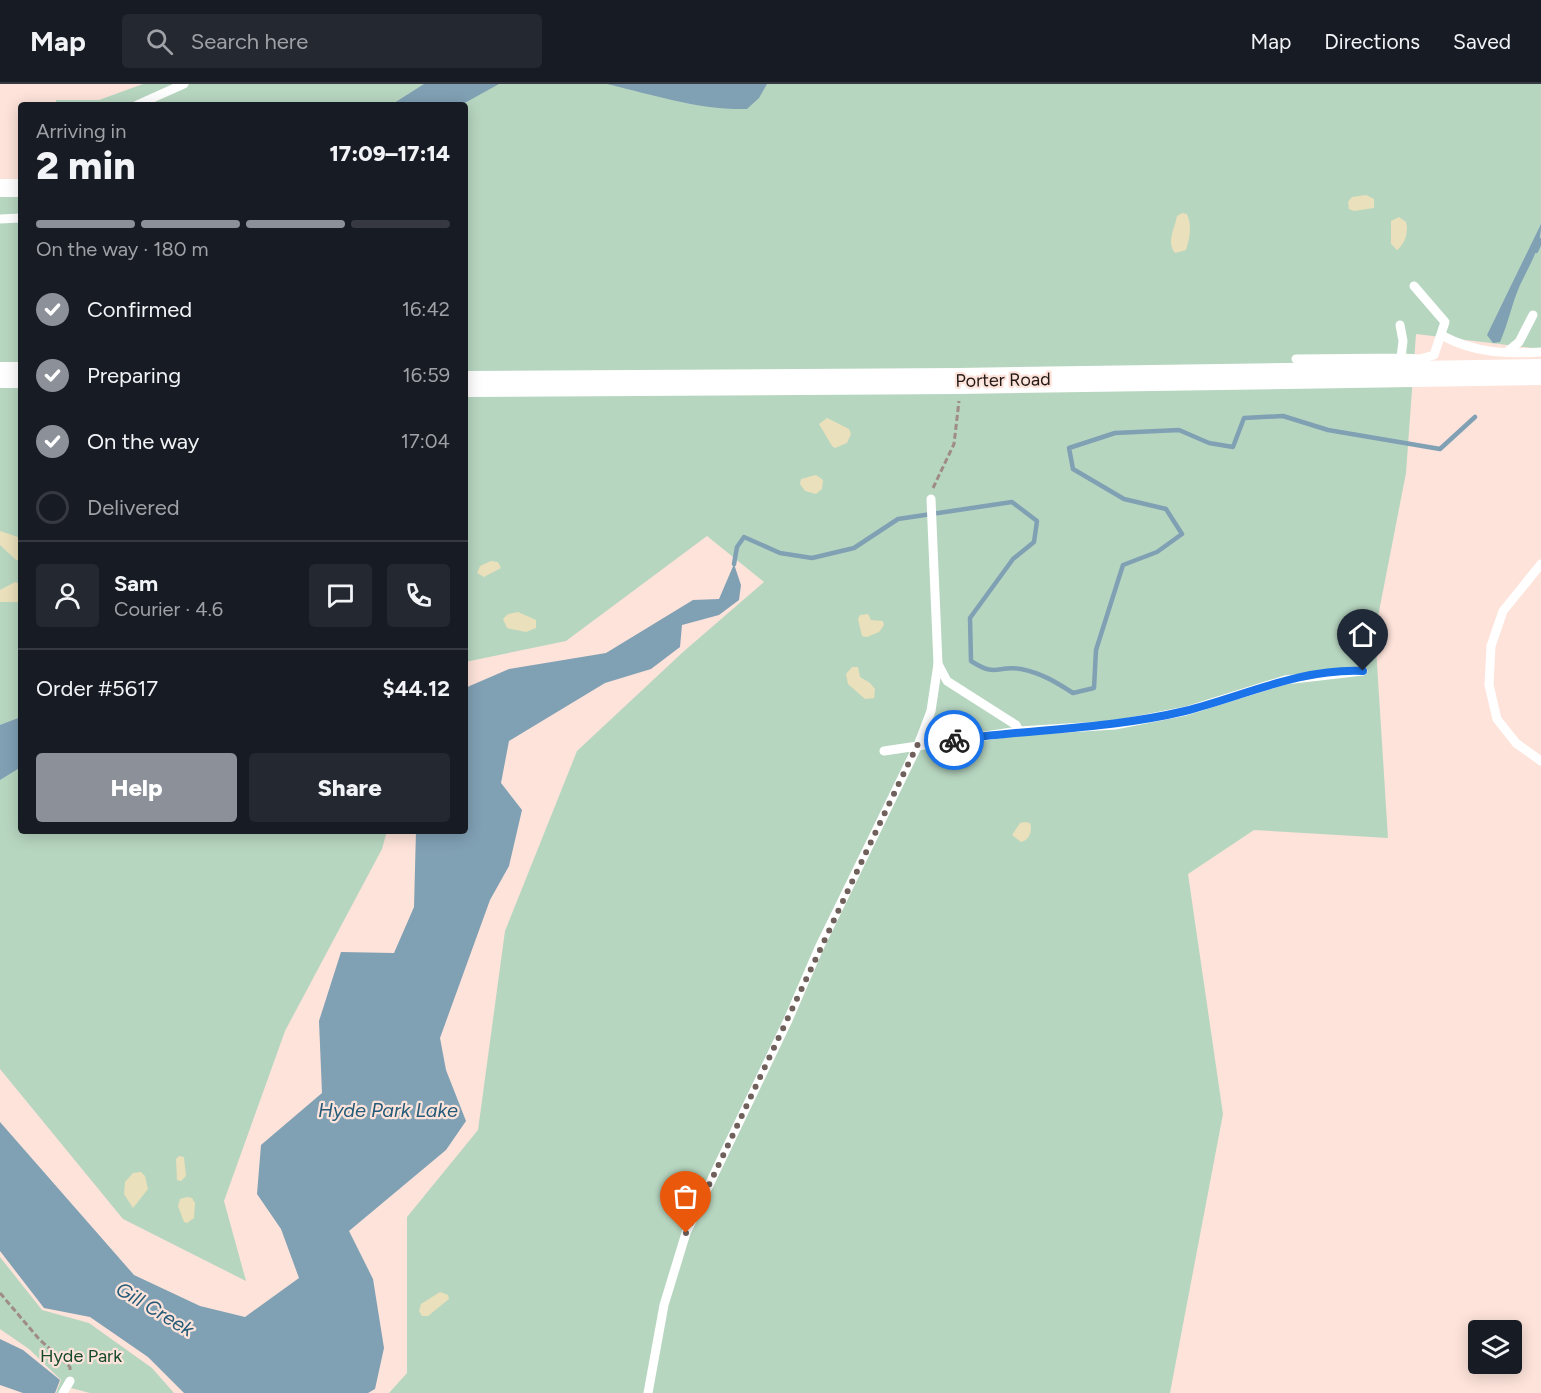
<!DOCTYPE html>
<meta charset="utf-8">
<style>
body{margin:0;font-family:Figtree,sans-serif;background:#242831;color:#f1f3f6;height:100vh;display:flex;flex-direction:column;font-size:22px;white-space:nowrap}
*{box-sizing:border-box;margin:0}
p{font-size:20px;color:#9ea1a6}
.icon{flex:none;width:33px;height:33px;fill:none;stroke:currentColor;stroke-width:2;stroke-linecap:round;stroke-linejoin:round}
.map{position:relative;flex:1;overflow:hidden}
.details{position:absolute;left:18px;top:18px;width:450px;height:732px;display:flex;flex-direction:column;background:#171b24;border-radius:6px;box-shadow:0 3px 15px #0003}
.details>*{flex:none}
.buttons{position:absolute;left:1468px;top:1236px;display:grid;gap:12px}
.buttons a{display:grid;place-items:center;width:54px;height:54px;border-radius:6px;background:#171b24;box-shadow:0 3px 15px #0003;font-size:30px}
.pin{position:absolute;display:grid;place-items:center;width:51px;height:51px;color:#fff;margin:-62px -26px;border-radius:50% 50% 50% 0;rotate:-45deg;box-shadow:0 0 6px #0007}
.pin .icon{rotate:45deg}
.courier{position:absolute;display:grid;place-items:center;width:60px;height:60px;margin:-30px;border:4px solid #1a73e8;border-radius:50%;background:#fff;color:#222;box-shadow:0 2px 8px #0007}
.headline em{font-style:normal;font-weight:800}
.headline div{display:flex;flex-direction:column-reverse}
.headline{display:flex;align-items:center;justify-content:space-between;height:102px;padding:0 18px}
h1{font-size:39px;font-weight:800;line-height:45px}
.bar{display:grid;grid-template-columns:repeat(4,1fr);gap:9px 6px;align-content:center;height:72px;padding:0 18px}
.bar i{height:8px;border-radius:4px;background:#363941}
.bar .current{background:#8c9099}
.bar p{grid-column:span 4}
.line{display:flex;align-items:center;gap:15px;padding:0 18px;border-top:2px solid #363941}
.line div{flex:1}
.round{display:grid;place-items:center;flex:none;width:63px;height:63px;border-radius:6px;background:#242831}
ol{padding:0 18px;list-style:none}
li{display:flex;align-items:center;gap:18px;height:66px}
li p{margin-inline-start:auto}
li .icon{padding:6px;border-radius:50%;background:#8c9099;color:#fff;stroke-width:4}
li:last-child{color:#9ea1a6}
li i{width:33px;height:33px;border:3px solid #363941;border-radius:50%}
.action{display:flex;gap:12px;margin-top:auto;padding:12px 18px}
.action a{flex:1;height:69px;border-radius:6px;background:#8c9099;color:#fff;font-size:24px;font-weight:800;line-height:69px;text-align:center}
.action a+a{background:#242831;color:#f1f3f6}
header{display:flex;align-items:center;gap:36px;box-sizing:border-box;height:84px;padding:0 30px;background:#171b24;border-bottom:2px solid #363941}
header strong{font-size:28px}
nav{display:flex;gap:33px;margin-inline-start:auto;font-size:21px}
.search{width:420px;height:54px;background:#242831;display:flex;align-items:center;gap:15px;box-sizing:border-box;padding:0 21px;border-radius:6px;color:#9ea1a6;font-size:22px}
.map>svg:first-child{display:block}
.green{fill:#b7d6c0}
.sand{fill:#eae0bb}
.water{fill:#80a0b4}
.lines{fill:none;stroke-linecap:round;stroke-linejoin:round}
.stream{stroke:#80a0b4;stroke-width:4.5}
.path{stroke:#9f8c86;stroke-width:3;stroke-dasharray:6 3;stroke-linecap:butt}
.service{stroke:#fff;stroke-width:9}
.minor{stroke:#fff;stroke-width:18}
.secondary{stroke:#fff;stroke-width:26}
.done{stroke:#6f605b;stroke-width:6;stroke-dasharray:0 10.8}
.route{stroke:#1a73e8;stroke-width:8}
.labels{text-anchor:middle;stroke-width:4.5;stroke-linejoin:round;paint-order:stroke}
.street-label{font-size:18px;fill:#221916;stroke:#fde3da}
.park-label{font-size:18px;fill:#14492b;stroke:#fde3da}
.water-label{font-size:20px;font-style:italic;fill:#245b79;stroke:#fde3da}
</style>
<header>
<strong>Map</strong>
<div class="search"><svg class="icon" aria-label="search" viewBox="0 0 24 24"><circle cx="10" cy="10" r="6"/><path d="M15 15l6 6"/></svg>Search here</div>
<nav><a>Map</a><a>Directions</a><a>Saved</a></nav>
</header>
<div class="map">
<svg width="1541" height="1309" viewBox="0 0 1541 1309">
<rect width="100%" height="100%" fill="#fde3da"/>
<g class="green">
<polygon points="143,0 1541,0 1541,265 1416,250 1406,389 1375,548 1388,754 1254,746 1188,790 1223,1030 1170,1309 389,1309 407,1289 407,1133 478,1046 505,847 577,667 683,568 764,498 707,452 566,557 465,578 465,21 56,21 56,16 99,16"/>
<polygon points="21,101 21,747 387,747 382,765 285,947 224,1117 246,1197 123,1135 0,985 0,111"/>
<polygon points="0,1173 42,1226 89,1239 152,1284 174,1309 90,1309 71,1304 68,1309 56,1309 61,1296 29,1265 0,1245"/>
</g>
<g class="sand">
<polygon points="1366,111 1374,115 1374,124 1354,127 1349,125 1348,118 1352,113"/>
<path d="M1182 129 1187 130C1192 142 1190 154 1186 166L1175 169C1166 158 1175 144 1177 132Z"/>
<path d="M1399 133 1406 138C1409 147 1405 160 1397 166L1391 160V137Z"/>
<polygon points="827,334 849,345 851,350 847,359 835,364 832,362 819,340"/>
<polygon points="816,391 823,396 822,405 816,410 805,407 800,400 801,395"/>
<polygon points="0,447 21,454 21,476 16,476 0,461"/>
<polygon points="491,477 498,478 501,484 484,493 477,489 480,482"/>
<polygon points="15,498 21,500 21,518 0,518 0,506"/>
<polygon points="518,528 536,536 536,544 526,548 507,544 503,535 508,530"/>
<polygon points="868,530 871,536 883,537 884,541 879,548 867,553 862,552 858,535 860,531"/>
<polygon points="852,583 858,583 860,593 870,599 875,605 874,614 865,615 848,600 846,590"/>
<path d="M1025 738 1030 739C1033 747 1029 756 1021 758L1012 751 1020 739Z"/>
<polygon points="179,1072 184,1073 186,1092 181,1097 177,1096 176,1075"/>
<polygon points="141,1088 145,1092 148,1105 133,1124 124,1110 125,1098 133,1089"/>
<polygon points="187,1113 192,1114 195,1119 194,1134 187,1139 184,1138 178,1122 180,1115"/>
<polygon points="440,1208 448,1211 449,1215 428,1232 422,1232 419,1227 421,1220"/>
</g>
<g class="water">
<polygon points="424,0 499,0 461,21 391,21"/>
<path d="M607 0H767L759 14 747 25C698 26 654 11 607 0Z"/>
<path d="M1541 140C1541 164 1530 180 1520 201 1512 219 1508 240 1500 258L1493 259 1487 251Z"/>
<polygon points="734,480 741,501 739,516 719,531 682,541 680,563 651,585 605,599 509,657 501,699 522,726 509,782 490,816 440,954 446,986 466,1037 446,1066 349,1147 373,1195 384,1264 375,1305 368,1309 184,1309 148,1273 90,1233 44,1224 0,1167 0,1038 134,1191 200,1222 245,1233 299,1194 281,1145 257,1110 261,1061 322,1009 319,937 341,868 394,869 414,823 416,747 465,747 465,604 509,585 606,569 693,516 719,515"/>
<polygon points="21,633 21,683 0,696 0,641"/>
<polygon points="0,1255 23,1266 60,1296 55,1309 23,1309 0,1301"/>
</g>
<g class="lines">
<g class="stream">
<polyline points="1536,167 1541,156"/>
<path d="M734 480 737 463 744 453 780 469 812 474 854 464 898 435 1012 418 1037 437 1034 458 1013 475 970 534 971 577C997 594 996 581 1021 585 1041 589 1056 598 1073 609L1094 604 1096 566 1123 481 1157 468 1182 450 1166 425 1124 415 1073 385 1069 364 1115 349 1179 346 1209 359 1233 363 1244 334 1283 332 1328 346 1440 365 1475 333"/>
</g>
<g class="path">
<polyline points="933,404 954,360 959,317"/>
<polyline points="0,1209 39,1255 70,1283 70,1287"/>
</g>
<g class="service">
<polyline points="137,21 184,0"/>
<polyline points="0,135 21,134"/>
<path d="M1443 252C1475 269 1505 270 1541 268"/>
<polyline points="1507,268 1519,258 1533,231"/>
<polyline points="1401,274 1420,275 1434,271 1445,238 1414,202"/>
<polyline points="1296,275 1401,274 1403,257 1400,241"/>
<polyline points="1541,480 1503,527 1491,562 1489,601 1497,635 1516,659 1541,677"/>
<polyline points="938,580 947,597 1016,641 1019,647"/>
<polyline points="884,667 1019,647 1115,641 1186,627 1285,596 1363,587"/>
<polyline points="63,1309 70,1297"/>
<polyline points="648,1309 664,1221 686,1149 788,936 819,864 918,661 931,627 938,580 931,415"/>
</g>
<polyline class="minor" points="0,104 21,104"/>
<g class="secondary">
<polyline points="0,291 21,291"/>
<polyline points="465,300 958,297 1541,288"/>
</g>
</g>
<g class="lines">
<path class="done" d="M686 1149C764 987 839 823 918 660L954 656"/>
<path class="route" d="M954 656C1031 645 1110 645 1185 627 1244 612 1301 584 1363 587"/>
</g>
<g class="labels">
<g class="street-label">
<text transform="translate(1003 296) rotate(-1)" y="6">Porter Road</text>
</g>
<g class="park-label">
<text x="81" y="1278">Hyde Park</text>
</g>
<g class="water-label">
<text x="388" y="1033">Hyde Park Lake</text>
<text transform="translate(155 1225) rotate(31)" y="7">Gill Creek</text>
</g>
</g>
</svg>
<div class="buttons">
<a><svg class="icon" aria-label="layers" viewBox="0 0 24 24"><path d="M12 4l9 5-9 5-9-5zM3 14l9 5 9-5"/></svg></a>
</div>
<div class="pin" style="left:686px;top:1149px;background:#ea580c"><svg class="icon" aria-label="bag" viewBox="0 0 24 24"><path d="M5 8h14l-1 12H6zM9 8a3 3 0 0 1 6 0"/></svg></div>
<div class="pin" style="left:1363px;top:587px;background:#1f2937"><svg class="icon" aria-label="home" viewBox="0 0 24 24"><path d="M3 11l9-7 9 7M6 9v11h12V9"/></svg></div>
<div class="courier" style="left:954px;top:656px"><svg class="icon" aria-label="bike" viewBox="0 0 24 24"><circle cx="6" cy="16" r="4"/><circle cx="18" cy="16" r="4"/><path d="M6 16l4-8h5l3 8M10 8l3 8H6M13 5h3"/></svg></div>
<section class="details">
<div class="headline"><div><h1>2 min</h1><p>Arriving in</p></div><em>17:09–17:14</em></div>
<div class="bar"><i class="current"></i><i class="current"></i><i class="current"></i><i></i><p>On the way · 180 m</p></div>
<ol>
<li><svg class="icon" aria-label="check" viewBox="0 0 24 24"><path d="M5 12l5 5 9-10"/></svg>Confirmed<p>16:42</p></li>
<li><svg class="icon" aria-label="check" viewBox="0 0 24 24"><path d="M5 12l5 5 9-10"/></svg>Preparing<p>16:59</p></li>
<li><svg class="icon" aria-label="check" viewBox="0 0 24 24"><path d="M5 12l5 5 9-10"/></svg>On the way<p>17:04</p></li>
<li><i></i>Delivered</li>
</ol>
<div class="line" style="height:108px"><a class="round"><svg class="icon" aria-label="person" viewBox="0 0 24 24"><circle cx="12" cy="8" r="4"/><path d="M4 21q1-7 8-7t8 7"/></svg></a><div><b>Sam</b><p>Courier · 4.6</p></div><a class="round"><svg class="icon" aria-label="chat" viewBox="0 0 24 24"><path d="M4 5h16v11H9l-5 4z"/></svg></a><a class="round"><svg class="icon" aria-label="phone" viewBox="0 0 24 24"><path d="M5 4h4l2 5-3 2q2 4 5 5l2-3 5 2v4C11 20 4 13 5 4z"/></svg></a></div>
<div class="line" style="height:78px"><div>Order #5617</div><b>$44.12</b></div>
<div class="action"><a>Help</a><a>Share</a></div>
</section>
</div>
